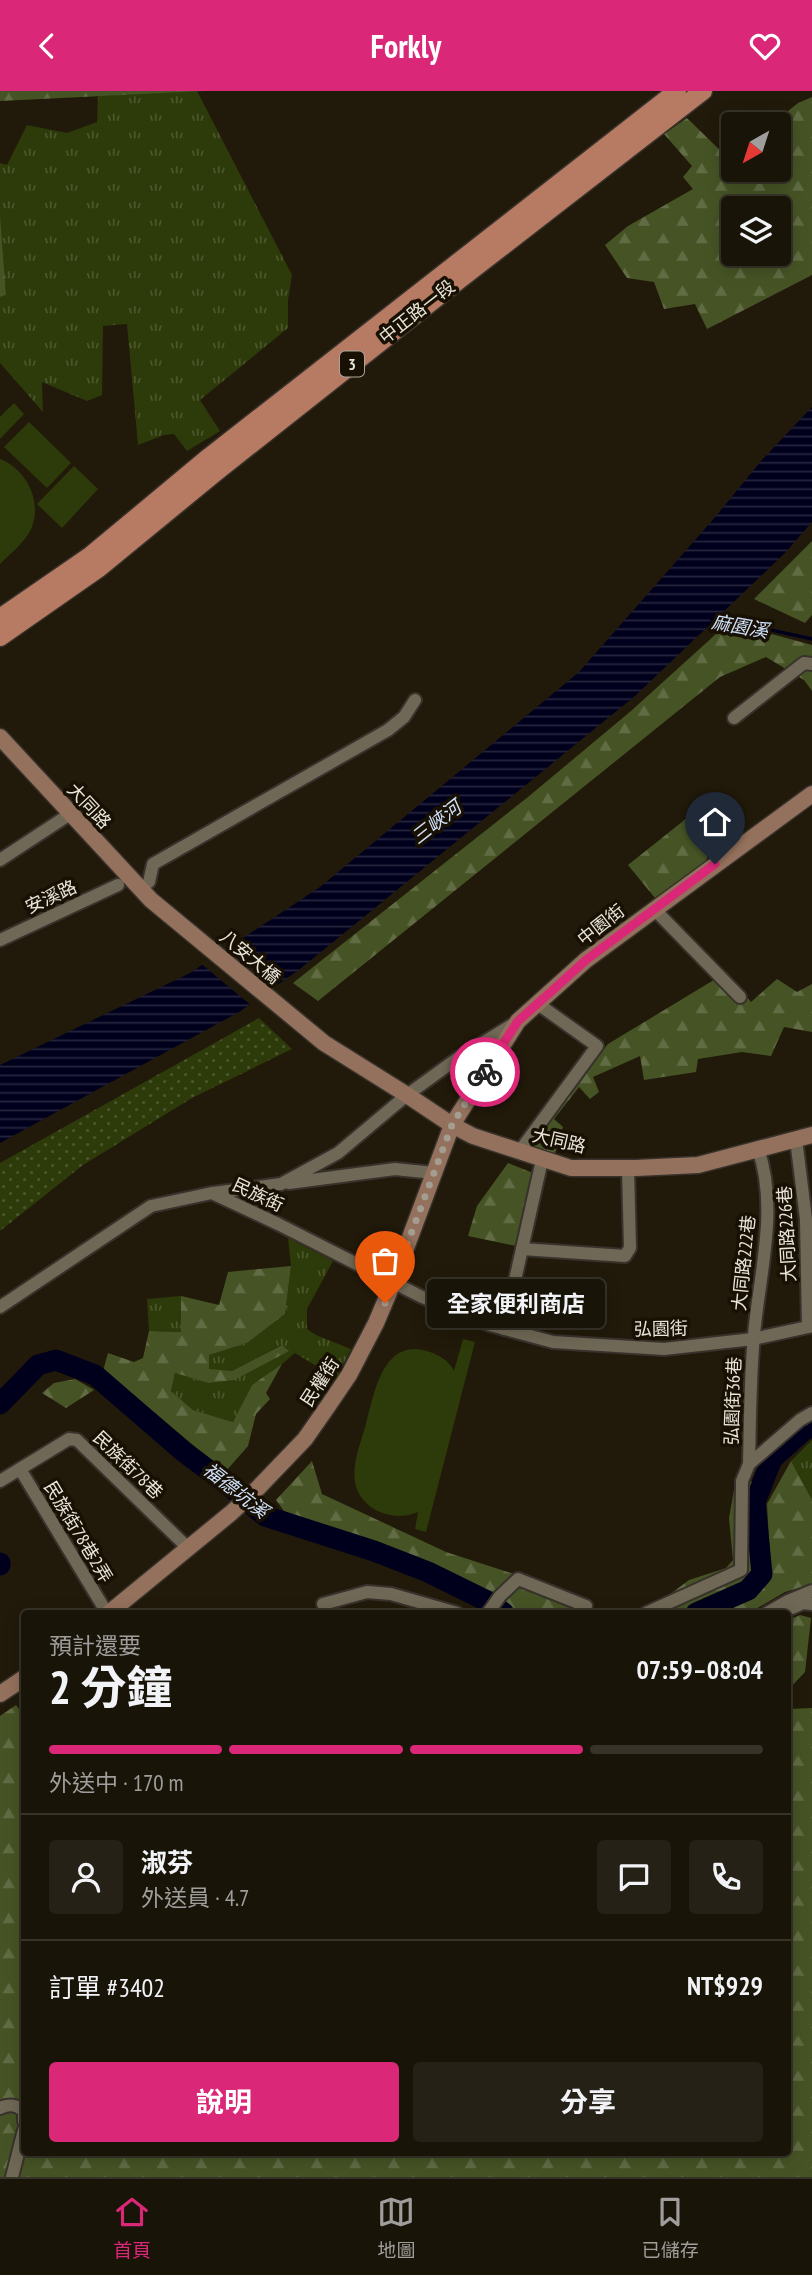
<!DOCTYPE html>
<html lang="zh-TW">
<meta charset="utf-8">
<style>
body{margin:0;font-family:"PT Sans Narrow","Noto Sans TC",sans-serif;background:#262116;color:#f1f3f6;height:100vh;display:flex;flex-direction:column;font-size:26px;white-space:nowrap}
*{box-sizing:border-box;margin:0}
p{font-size:23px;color:#9f9e9c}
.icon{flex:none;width:38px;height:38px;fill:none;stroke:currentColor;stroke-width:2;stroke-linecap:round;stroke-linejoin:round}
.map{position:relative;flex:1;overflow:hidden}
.sheet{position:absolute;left:21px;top:1519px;width:770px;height:546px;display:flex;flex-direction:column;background:#191408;border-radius:7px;box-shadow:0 4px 18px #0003,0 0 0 2px #373329}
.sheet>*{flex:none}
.needle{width:46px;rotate:219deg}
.fabs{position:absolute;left:721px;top:21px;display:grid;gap:14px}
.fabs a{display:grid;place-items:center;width:70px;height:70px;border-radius:7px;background:#191408;box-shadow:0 4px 18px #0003,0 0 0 2px #373329;font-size:35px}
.pin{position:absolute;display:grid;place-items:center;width:60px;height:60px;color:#fff;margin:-72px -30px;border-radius:50% 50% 50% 0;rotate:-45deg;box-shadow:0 0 7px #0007}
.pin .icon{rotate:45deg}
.courier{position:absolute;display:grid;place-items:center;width:70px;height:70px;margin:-35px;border:5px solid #db2777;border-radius:50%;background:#fff;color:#222;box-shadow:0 2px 9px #0007}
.bubble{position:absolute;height:49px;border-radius:7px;background:#191408;box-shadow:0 4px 18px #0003,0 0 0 2px #373329;font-size:23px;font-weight:700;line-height:49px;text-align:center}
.headline em{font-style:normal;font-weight:700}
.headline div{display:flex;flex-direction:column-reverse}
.headline{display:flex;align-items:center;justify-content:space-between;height:119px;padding:0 28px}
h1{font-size:46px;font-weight:700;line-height:52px}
.bar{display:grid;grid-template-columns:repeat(4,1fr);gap:10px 7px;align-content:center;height:84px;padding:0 28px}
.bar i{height:9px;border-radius:5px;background:#373329}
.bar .on{background:#db2777}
.bar p{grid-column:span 4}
.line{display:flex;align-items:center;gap:18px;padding:0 28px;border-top:2px solid #373329}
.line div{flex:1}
.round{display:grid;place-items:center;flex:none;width:74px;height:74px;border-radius:7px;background:#262116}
.button{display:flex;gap:14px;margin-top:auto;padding:14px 28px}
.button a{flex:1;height:80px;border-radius:7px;background:#db2777;color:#fff;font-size:28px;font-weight:700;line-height:80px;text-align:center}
.button a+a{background:#262116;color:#f1f3f6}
header{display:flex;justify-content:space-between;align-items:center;height:91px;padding:0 28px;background:#db2777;color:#fff;font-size:32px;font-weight:700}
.dock{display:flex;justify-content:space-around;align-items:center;height:98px;border-top:2px solid #373329;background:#191408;font-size:19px;color:#9f9e9c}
.dock a{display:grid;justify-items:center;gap:4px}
.dock .on{color:#db2777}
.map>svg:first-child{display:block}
.grass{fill:url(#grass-tufts)}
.forest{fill:url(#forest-firs);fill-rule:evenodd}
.park{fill:url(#park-dots)}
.pitch{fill:#2d3a09}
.water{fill:url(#water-rules)}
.pier{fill:#211a0a}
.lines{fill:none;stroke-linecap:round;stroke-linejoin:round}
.stream{stroke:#00001d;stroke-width:3.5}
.river{stroke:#00001d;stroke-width:21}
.street-casing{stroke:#38322c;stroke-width:16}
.secondary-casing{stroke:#38322c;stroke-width:19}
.primary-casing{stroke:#38322c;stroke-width:21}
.street{stroke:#706856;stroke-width:12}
.secondary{stroke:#94715c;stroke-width:16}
.primary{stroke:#b77a62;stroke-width:18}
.done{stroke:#a49e92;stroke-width:7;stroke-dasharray:0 12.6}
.route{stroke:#db2777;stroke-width:9}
.labels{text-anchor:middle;stroke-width:7;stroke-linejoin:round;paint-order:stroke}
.shield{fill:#181103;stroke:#aba59a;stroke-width:2}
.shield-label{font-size:16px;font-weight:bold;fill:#eae5db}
.street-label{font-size:18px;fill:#eae5db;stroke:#181103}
.water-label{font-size:19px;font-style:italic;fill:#d2e3fe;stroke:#181103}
</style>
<header><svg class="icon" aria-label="back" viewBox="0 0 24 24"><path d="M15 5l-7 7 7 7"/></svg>Forkly<svg class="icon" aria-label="heart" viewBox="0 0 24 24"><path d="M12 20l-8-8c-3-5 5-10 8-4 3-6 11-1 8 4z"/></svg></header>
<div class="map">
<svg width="812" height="2086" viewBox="0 0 812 2086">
<defs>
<pattern id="grass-tufts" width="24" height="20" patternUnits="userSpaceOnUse" patternTransform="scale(1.75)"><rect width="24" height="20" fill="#2d3a09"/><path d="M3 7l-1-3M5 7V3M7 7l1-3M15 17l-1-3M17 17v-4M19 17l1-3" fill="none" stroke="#4c562c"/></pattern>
<pattern id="forest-firs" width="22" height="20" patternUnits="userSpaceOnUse" patternTransform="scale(1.75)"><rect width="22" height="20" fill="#465425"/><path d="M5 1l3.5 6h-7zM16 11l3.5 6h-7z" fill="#616c44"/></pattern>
<pattern id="park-dots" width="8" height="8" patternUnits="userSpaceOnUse" patternTransform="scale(1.75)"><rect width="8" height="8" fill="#2d3a09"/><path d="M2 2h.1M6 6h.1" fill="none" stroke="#4c562c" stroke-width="1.8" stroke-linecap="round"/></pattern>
<pattern id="water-rules" width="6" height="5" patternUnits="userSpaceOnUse" patternTransform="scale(1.75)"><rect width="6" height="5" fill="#00001d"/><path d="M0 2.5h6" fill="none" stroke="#25253d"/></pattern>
</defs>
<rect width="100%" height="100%" fill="#211a0a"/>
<g class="grass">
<polygon points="197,0 292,184 288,209 288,237 200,309 220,340 187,360 174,343 164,344 138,354 127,233 103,235 102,304 87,310 42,291 43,321 0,272 0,206 6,204 0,123 0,72 7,74 27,34 67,42 97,31 98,5"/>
<polygon points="288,1147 333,1170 307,1218 307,1238 316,1244 351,1258 336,1287 295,1262 282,1273 252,1294 233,1331 193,1319 171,1300 175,1282 208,1292 288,1260 281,1254 232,1280 209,1279 209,1264 247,1252 285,1223 291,1175"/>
<polygon points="181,1205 181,1241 149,1240 147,1208"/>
<polygon points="812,1349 812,1409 791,1370"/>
</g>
<g class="forest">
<polygon points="0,0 204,0 0,10"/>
<path d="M812 6V184L707 238 695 213 664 218 654 191 627 187 605 154 628 135 693 98 683 86 692 75 664 43 687 27 729 68 733 65V79H779V33H772L798 12ZM733 117H779V163H733Z"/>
<polygon points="0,123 6,204 0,206"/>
<polygon points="812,450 812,524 805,532 754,508"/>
<polygon points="764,541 812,554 812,600 804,589 766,566 720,586 318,910 293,892 528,706 631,620 716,543"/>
<polygon points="692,723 716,740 706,770 655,807 628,774"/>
<polygon points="727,881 751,911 777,888 797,901 812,893 812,941 784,936 771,965 742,961 698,968 696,981 644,989 640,965 593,986 599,1001 590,1008 579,996 554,1028 563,1036 554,1066 525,1058 608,953"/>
<polygon points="508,1072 533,1082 516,1155 468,1145 477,1115"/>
<path d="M291 1175 285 1223 247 1252 209 1264V1278L232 1280 282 1254 289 1260 234 1289 208 1292 175 1282 171 1300 193 1319 233 1331 252 1294 282 1273 266 1302 270 1308 256 1323 248 1355 226 1380C184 1348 145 1312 103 1280L108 1262 134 1271 143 1267 149 1240 181 1241V1205L219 1214 228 1181Z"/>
<polygon points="75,1288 94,1299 66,1317 42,1302 54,1292"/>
<polygon points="312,1370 322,1403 446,1461 520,1485 589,1522 519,1522 437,1475 284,1420 276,1409"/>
<polygon points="791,1370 812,1409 812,1493 785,1501 749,1522 717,1522 751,1506 771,1485 767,1413"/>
<polygon points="758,1387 749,1411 755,1479 742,1492 678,1522 635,1522 669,1504 689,1489 726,1477 733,1469 729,1427 734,1399"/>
<polygon points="800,1524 811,1527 805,1581 788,1599 788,1529"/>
<polygon points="16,1614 24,1625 24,2062 788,2062 788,1618 812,1617 812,2086 0,2086 0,1625"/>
</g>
<polygon class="park" points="259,927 292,958 192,1007 83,1074 0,1140 0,1072"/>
<g class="pitch">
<polygon points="14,312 24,323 0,348 0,326"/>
<polygon points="29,331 71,372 47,397 4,356"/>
<path d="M0 368C29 379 46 418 27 445 20 455 9 464 0 473Z"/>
<polygon points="74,375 98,398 62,437 37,413"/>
<path d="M463 1248 475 1251 426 1441 415 1438 418 1421C393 1432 360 1419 355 1391 352 1372 361 1351 366 1333 374 1303 383 1244 430 1261 441 1265 449 1270 454 1280Z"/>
</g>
<polygon class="water" points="812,316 812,431 785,462 635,605 300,878 239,921 0,1052 0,974 190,882 320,796 579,581 717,424 761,370"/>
<polygon class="pier" points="228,852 281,896 253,916 199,871"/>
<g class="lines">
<polyline class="stream" points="711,528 739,532 812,548"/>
<g class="river">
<polyline points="0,1313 38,1274 56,1269 95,1284 184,1361 227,1393 265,1425 374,1460 428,1481 487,1510 504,1522"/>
<polyline points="0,1472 0,1474"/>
<polyline points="696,1522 748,1499 762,1483 755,1411 772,1368 803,1340 812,1335"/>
</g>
<g class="street-casing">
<g id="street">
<polyline points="734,627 804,572 812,573"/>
<polyline points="0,769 70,723"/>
<polyline points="149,791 153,773 388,639 404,626 415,609"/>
<polyline points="654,818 740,906"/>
<polyline points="0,849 118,794"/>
<polyline points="796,1048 806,1128 808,1236"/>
<polyline points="519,1061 597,955 538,913"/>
<polyline points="289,1092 395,1078 434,1082"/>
<polyline points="213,1102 281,1093 338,1062 407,1004 458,967 515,932"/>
<polyline points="522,1158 625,1165 630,1157 628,1077"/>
<polyline points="0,1216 151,1115 212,1102 278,1133 422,1206 490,1234 553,1251 664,1258 753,1248 812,1235"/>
<polyline points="504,1238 542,1069"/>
<path d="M749 1373C750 1331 750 1287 754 1244 759 1184 779 1117 758 1058"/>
<polyline points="20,1378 107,1522"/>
<polyline points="0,1390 69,1348 77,1349 188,1457"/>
<polyline points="323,1513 367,1501 391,1503 457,1522"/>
<polyline points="792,1517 803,1512 812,1513"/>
<polyline points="488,1522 500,1505 518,1488 586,1515 584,1522"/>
<polyline points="646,1522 741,1479 742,1390 749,1373 800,1329 812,1322"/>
<polyline points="767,1522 788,1510 812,1500"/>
<path d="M0 2017C9 2013 16 2013 24 2020V2030"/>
<polyline points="12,2086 24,2039"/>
</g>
</g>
<g class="secondary-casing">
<g id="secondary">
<polyline points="0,646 151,809 324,952 407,1004 452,1034 473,1045 571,1077 636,1077 698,1074 812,1044"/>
<polyline points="109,1522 231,1422 258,1397 305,1348 328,1315 349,1284 376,1232 393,1192 452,1034 518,930 586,869 812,703"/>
<polyline points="0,1603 24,1587"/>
</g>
</g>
<g class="primary-casing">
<g id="primary">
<polyline points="0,527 90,465 209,366 677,0"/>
<polyline points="0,546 99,477 216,381 459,189 703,0"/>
</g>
</g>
<use href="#street" class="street"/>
<use href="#secondary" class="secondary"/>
<use href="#primary" class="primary"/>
</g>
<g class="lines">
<polyline class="done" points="385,1212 452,1034 485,981"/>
<polyline class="route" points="485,981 518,930 554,898 586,869 715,773"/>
</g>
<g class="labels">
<rect class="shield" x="340" y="260.5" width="24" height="25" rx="5"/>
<g class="shield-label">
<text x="352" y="279">3</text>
</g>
<g class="street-label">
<text transform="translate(417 221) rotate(-38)" y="6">中正路一段</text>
<text transform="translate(89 715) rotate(47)" y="6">大同路</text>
<text transform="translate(51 806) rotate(-25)" y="6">安溪路</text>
<text transform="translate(601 834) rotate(-38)" y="6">中園街</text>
<text transform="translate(250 866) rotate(40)" y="6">八安大橋</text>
<text transform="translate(559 1050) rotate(13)" y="6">大同路</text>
<text transform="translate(258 1104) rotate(25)" y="6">民族街</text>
<text transform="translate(787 1143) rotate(-93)" y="6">大同路226巷</text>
<text transform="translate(744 1172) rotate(-84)" y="6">大同路222巷</text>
<text transform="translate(661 1238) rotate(-1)" y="6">弘園街</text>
<text transform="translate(320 1291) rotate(-57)" y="6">民權街</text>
<text transform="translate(733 1310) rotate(-88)" y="6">弘園街36巷</text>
<text transform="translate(128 1374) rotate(44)" y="6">民族街78巷</text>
<text transform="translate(78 1441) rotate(59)" y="6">民族街78巷2弄</text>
</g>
<g class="water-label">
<text transform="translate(740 535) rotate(10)" y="7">麻園溪</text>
<text transform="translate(436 731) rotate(-38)" y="7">三峽河</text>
<text transform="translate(236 1399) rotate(38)" y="7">福德坑溪</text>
</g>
</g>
</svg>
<div class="fabs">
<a><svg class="needle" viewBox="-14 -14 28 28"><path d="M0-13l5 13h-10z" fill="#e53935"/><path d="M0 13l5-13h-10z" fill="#9f9e9c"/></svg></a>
<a><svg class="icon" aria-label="layers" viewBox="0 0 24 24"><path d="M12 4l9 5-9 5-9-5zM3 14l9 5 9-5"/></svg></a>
</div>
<div class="pin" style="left:385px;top:1212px;background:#ea580c"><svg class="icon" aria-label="bag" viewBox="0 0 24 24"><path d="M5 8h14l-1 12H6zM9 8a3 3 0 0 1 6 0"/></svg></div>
<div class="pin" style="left:715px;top:773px;background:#1f2937"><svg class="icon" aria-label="home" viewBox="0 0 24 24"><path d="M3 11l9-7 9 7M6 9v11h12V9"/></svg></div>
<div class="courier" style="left:485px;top:981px"><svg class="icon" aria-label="bike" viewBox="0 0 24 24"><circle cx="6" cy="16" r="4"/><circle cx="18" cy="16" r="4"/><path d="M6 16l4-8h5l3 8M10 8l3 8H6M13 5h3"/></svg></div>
<div class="bubble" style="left:427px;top:1188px;width:178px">全家便利商店</div>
<section class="sheet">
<div class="headline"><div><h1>2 分鐘</h1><p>預計還要</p></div><em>07:59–08:04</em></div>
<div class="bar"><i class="on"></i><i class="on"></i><i class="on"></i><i></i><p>外送中 · 170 m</p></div>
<div class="line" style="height:126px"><a class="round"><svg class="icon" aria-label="person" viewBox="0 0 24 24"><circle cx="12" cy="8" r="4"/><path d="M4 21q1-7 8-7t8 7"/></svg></a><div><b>淑芬</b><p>外送員 · 4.7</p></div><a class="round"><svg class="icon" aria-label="chat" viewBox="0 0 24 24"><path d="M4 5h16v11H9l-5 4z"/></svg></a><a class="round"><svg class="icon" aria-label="phone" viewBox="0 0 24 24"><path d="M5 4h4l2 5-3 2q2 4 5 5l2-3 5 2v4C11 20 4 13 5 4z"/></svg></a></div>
<div class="line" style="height:91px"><div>訂單 #3402</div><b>NT$929</b></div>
<div class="button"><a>說明</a><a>分享</a></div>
</section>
</div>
<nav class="dock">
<a class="on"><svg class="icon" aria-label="home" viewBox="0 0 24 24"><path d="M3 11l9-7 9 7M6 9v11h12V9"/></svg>首頁</a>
<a><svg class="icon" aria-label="map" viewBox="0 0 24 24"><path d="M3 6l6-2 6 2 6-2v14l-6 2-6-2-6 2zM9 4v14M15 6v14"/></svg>地圖</a>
<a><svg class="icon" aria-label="saved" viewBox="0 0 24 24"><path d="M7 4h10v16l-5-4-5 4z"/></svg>已儲存</a>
</nav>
